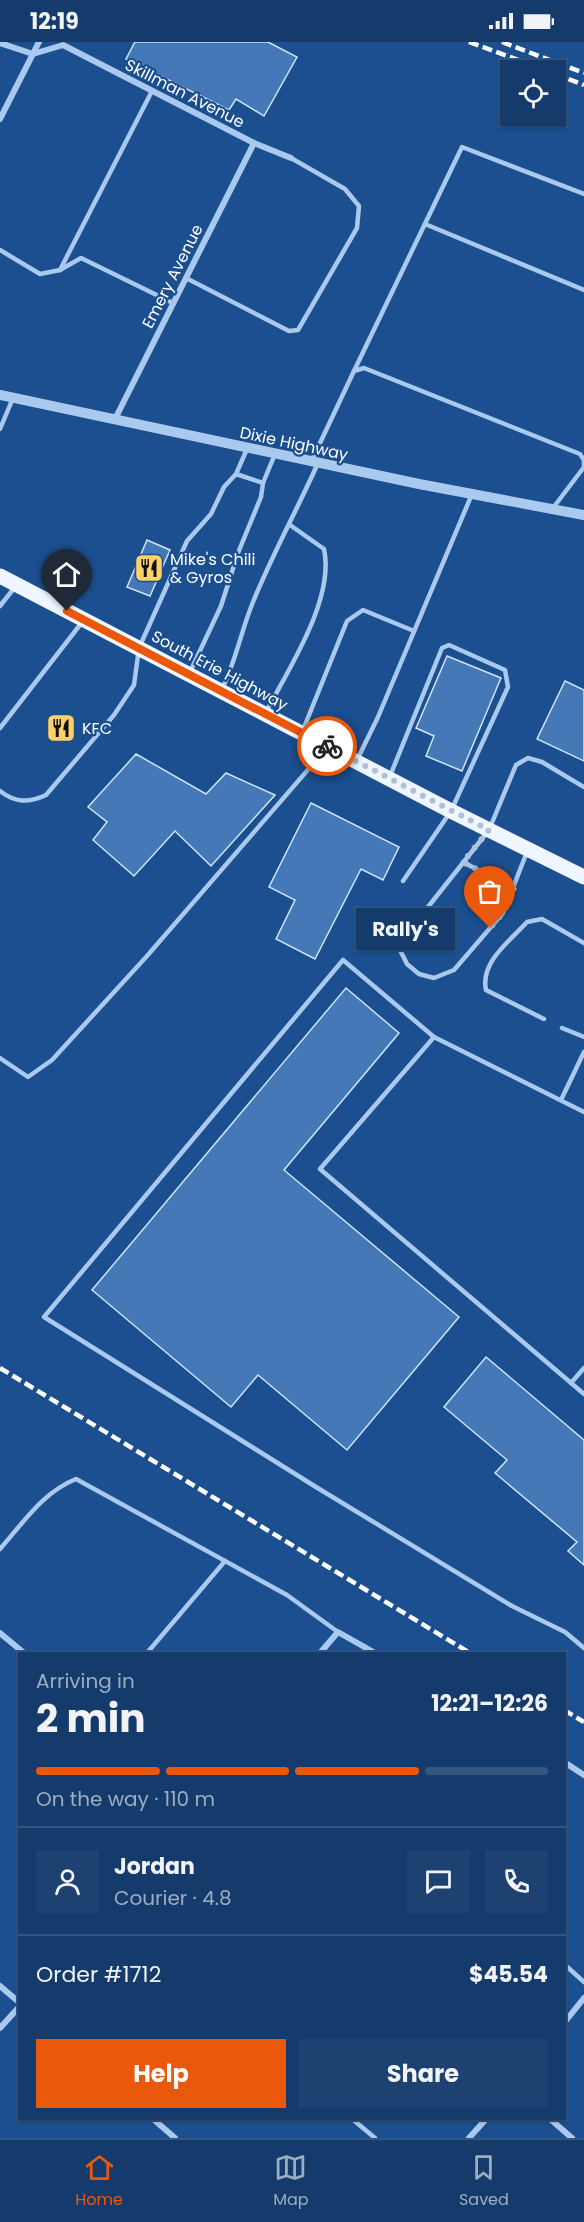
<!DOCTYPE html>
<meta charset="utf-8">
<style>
body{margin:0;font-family:Poppins,sans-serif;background:#1d4271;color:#f1f3f6;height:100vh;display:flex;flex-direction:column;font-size:22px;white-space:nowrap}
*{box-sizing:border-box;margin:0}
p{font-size:20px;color:#9dadc1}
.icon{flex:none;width:33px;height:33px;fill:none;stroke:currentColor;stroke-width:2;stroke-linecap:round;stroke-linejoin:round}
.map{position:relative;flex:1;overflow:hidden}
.drawer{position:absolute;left:18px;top:1610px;width:548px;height:468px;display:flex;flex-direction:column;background:#143b6b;border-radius:0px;box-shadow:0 2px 4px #0004,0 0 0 2px #33557e}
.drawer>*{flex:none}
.buttons{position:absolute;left:500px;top:18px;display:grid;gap:12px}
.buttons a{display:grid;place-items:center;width:66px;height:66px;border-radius:0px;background:#143b6b;box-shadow:0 2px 4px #0004,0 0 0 2px #33557e;font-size:30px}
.pin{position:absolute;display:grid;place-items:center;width:51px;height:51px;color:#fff;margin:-62px -26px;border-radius:50% 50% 50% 0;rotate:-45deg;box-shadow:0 0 6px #0007}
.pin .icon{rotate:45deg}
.courier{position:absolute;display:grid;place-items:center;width:60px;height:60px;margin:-30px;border:4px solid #ea580c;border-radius:50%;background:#fff;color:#222;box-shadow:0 2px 8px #0007}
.bubble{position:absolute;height:42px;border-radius:0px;background:#143b6b;box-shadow:0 2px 4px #0004,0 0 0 2px #33557e;font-size:20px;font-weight:700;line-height:42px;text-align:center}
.overview em{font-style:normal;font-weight:700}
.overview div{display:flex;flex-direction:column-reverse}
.overview{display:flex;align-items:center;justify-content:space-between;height:102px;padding:0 18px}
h1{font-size:39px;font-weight:700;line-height:45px}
.bar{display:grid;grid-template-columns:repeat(4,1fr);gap:9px 6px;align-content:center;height:72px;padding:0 18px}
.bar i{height:8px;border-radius:4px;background:#33557e}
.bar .on{background:#ea580c}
.bar p{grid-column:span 4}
.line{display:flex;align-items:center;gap:15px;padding:0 18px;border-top:2px solid #33557e}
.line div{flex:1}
.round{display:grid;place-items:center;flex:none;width:63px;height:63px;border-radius:0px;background:#1d4271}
.button{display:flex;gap:12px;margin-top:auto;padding:12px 18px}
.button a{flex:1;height:69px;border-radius:0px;background:#ea580c;color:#fff;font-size:24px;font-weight:700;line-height:69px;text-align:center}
.button a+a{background:#1d4271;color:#f1f3f6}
.status{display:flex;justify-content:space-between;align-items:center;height:42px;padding:0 30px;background:#143b6b;direction:ltr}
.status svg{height:16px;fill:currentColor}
.dock{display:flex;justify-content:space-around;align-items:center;height:84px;border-top:2px solid #33557e;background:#143b6b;font-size:16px;color:#9dadc1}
.dock a{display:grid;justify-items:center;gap:3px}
.dock .on{color:#ea580c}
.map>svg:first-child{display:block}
.building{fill:#4478b7;stroke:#cfe3fa;stroke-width:1.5}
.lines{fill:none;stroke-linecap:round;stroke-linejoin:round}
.service{stroke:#a9c9ee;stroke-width:4.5}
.minor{stroke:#a9c9ee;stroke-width:6}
.tertiary{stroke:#a9c9ee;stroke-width:10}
.primary{stroke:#f0f6ff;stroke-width:15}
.rail{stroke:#fff;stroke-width:4.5;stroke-dasharray:10 4.5;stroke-linecap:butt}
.done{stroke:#afc1d8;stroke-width:6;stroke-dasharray:0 10.8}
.route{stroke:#ea580c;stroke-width:8}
.labels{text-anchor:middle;stroke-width:4.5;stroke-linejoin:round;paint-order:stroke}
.street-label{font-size:16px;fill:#fff;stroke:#1b4f8f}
.poi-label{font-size:16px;fill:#fff;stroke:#1b4f8f;text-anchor:start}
</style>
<div class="status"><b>12:19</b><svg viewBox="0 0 49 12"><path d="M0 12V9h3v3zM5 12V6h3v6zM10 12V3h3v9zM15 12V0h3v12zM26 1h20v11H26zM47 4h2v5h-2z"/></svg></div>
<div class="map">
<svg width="584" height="2096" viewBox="0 0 584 2096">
<rect width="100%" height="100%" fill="#1b4f8f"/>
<g class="building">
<polygon points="135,0 268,0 297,15 264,74 236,57 229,68 126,17"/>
<polygon points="147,498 170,508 150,554 127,545"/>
<polygon points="447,614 501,636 462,729 426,714 434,694 416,686"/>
<polygon points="565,639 584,648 584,719 537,697"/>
<polygon points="136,712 206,752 226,731 275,753 211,824 175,789 134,834 93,798 107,780 88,765"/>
<polygon points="311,761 399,805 383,838 361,827 315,917 276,897 295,858 269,845"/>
<polygon points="346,946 399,991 284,1128 459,1275 347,1408 258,1333 231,1365 92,1248"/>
<polygon points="486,1315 584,1398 584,1523 568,1509 577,1500 495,1431 507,1418 444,1365"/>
</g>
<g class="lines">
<g class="service">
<polyline points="425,182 584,248"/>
<polyline points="0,208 40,232 60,228 81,216 173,261"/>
<polyline points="60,228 152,49"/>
<polyline points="186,236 289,289 298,288 357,186 359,164 345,147 291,116"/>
<polyline points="354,329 462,105 584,152"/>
<polyline points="0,387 13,356"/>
<polyline points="312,418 354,329 364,326 580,412 584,418"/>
<polyline points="236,432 247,407"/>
<polyline points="263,441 275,412"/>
<polyline points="553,466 584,425 584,418"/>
<polyline points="0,564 15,545"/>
<path d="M222 647C236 619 241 589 253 560 272 513 297 468 318 421"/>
<path d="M266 670C289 626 335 557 324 507L290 483"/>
<polyline points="0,686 83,579"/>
<polyline points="303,688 347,579 363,568 414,589"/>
<polyline points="358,716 378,675 472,452"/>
<polyline points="390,734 442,606 449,603 505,628 508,645 451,769 403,839"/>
<path d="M0 749C15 761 29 761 46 753L114 673 134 643 139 606 187 499 211 472 224 445 236 432 263 441 261 455 238 511 221 564 190 630"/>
<polyline points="527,810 503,871 454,928 434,936 419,932 407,922 401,910 405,894 489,788 516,723 528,716 542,720 584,745"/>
<polyline points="463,820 514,847"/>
<path d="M544 977 486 948C480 920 510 899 527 880L542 877 584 901"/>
<polyline points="562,986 584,995"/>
<polyline points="434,995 320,1127 584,1352"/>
<polyline points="0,1016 28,1035 52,1018 147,914 325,708"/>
<polyline points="561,1058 584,1010"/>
<polyline points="584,1070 434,995 343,918 44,1275 316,1445 512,1564 565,1590 584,1606"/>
<polyline points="571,1341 584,1326"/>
<path d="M0 1507C23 1481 43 1450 76 1437L287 1553 338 1590"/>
<polyline points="147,1611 225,1519"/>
<polyline points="564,1922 584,1940"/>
<polyline points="351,2076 375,2096"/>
</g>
<g class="minor">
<polyline points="0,1 33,12 63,3 254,101 291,116"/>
<polyline points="0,77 39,0"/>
<polyline points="114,379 254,101"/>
<polyline points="0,1591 24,1611"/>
<polyline points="320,1611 338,1590 375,1611"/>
<polyline points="564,1720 584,1733"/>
<polyline points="0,1944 20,1961"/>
<polyline points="564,1981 584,1956"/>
<polyline points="0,1986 20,1964"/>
<polyline points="152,2076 175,2096"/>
<polyline points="549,2076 572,2096"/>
<polyline points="469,2096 487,2076"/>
</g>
<polyline class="tertiary" points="0,353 419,442 584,473"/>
<polyline class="primary" points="0,534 451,769 584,835"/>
<g class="rail">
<polyline points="469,0 546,28"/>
<polyline points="502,0 584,31"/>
<polyline points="555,32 584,43"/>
<polyline points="0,1326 470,1611"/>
<polyline points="564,1668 584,1680"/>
</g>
</g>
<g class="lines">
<polyline class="done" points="327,704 489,788 463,820 514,847 503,871 490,886"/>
<polyline class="route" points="67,569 327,704"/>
</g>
<defs>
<g id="restaurant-square" transform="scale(1.5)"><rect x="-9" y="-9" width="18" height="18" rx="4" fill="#ffd166" stroke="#1b4f8f"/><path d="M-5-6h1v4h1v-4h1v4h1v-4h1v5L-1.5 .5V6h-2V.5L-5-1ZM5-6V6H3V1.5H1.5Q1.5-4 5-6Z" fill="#111"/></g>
</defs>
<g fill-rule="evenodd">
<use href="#restaurant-square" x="149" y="526"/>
<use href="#restaurant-square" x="61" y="686"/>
</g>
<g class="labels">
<g class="street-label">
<text transform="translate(185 51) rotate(27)" y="6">Skillman Avenue</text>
<text transform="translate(172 234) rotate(-63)" y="6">Emery Avenue</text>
<text transform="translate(294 401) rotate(12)" y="6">Dixie Highway</text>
<text transform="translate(220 628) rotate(28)" y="6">South Erie Highway</text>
</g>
<g class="poi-label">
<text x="170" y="523">Mike's Chili<tspan x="170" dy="18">&amp; Gyros</tspan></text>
<text x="82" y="692">KFC</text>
</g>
</g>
</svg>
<div class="buttons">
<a><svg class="icon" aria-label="locate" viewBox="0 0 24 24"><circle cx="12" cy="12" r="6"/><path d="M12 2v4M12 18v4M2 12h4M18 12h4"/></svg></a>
</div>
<div class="pin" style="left:490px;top:886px;background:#ea580c"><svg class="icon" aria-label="bag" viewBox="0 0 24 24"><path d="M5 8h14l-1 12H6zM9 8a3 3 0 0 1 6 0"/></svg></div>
<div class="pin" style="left:67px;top:569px;background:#1f2937"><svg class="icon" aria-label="home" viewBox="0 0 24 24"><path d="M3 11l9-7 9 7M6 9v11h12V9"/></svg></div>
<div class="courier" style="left:327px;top:704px"><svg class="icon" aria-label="bike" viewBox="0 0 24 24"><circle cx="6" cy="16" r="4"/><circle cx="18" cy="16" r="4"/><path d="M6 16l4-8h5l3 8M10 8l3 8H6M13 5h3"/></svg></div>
<div class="bubble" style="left:356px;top:866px;width:99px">Rally's</div>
<section class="drawer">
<div class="overview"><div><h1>2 min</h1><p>Arriving in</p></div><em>12:21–12:26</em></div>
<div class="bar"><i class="on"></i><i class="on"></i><i class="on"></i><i></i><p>On the way · 110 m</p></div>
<div class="line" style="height:108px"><a class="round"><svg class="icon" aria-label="person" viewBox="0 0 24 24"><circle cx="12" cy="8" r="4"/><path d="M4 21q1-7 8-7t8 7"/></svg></a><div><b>Jordan</b><p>Courier · 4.8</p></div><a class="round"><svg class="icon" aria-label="chat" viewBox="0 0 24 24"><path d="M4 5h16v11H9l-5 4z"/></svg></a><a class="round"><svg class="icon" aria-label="phone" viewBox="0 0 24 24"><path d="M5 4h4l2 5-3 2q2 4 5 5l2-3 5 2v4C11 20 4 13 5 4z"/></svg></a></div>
<div class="line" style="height:78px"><div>Order #1712</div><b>$45.54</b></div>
<div class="button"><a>Help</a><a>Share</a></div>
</section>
</div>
<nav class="dock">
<a class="on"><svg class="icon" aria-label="home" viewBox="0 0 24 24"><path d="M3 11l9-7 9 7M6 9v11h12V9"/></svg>Home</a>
<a><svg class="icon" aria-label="map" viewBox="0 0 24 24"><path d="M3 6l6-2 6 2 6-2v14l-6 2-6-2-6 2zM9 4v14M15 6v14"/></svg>Map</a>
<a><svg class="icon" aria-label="saved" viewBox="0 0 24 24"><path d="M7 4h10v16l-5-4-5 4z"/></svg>Saved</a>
</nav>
